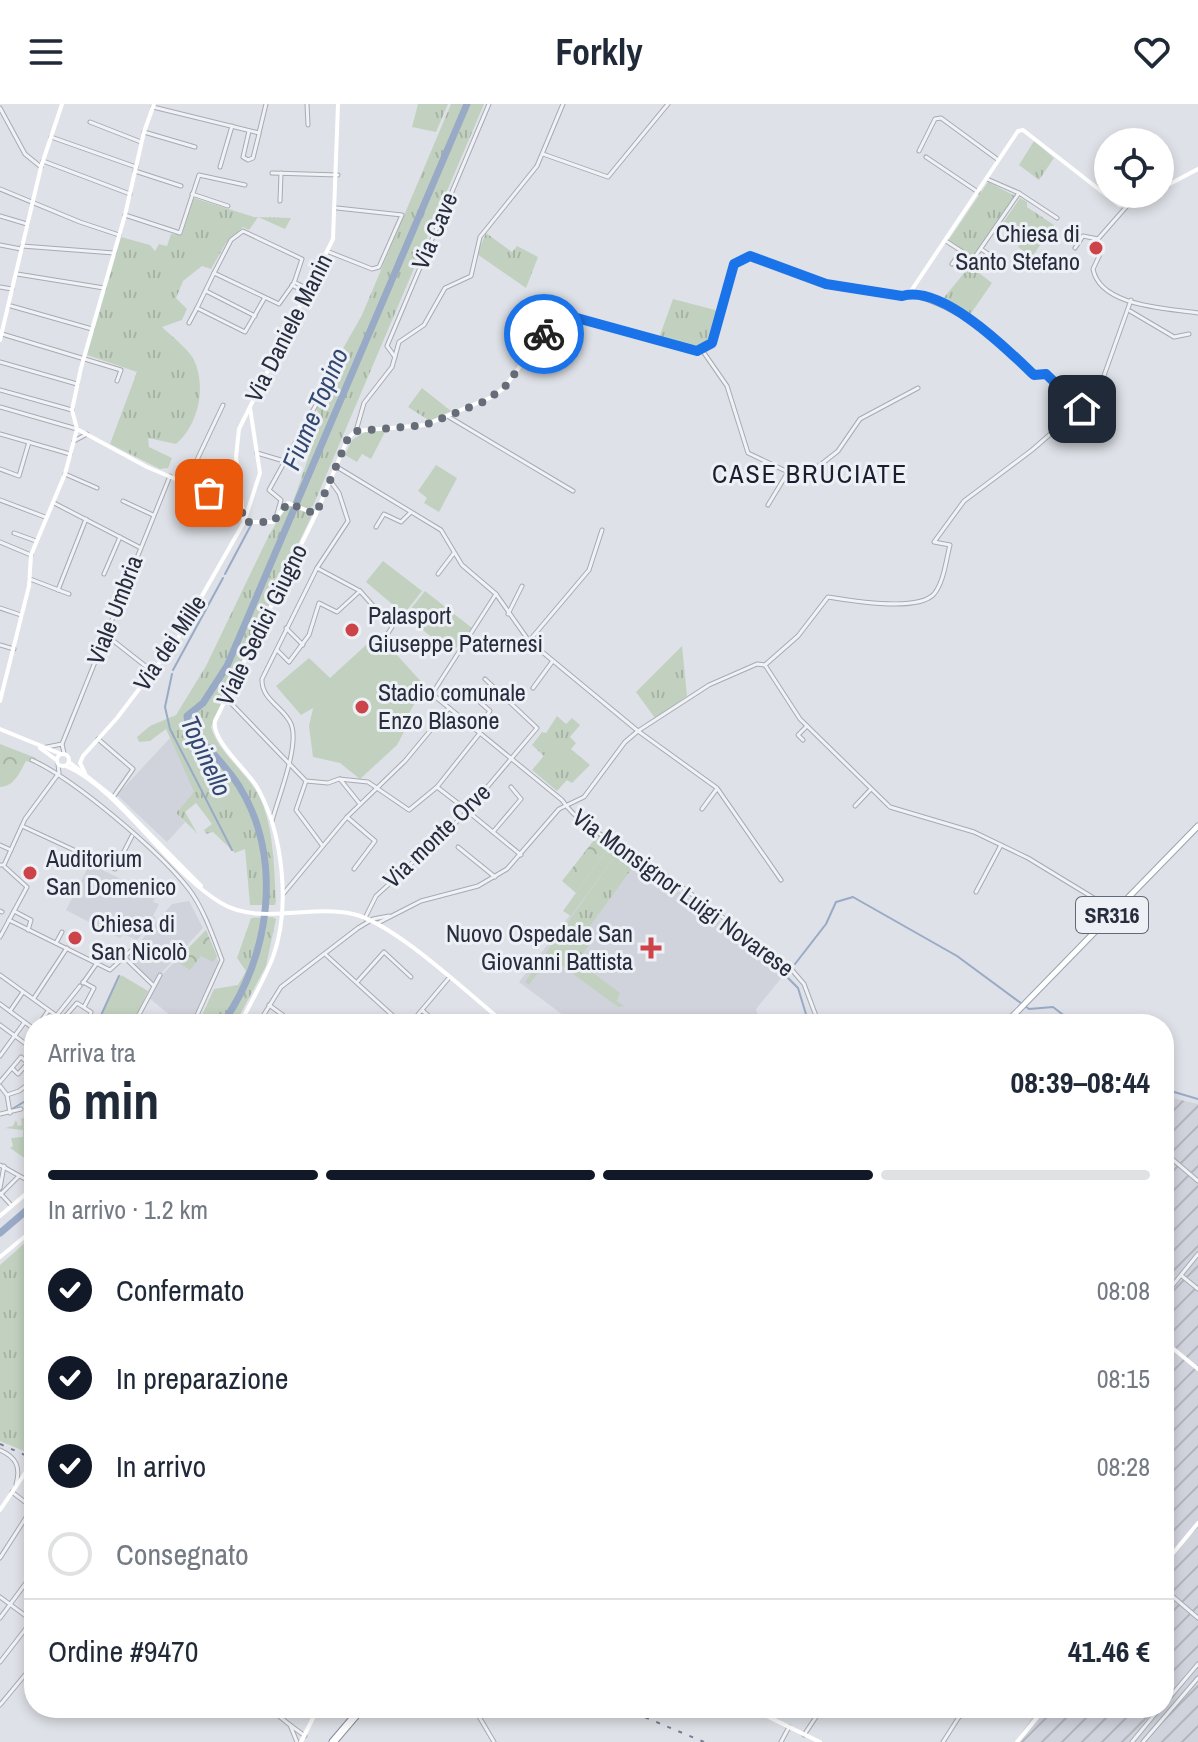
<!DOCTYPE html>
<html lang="it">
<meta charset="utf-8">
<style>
body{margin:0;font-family:"Archivo Narrow",sans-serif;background:#f6f6f7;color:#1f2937;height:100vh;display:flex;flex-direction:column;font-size:30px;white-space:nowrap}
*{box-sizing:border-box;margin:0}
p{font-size:26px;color:#747a83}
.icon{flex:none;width:44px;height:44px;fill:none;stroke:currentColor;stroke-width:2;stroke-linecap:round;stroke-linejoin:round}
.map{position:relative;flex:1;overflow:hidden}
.sheet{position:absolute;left:24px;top:910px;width:1150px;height:704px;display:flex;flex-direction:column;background:#fff;border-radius:32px;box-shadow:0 4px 12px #0003}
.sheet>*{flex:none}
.tools{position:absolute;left:1094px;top:24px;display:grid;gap:16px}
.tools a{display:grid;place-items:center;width:80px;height:80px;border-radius:50%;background:#fff;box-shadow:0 4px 12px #0003;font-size:40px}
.pin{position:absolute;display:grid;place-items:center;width:68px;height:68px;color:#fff;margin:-34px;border-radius:16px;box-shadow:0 4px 12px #0006}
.courier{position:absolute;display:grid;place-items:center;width:80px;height:80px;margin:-40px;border:6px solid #1a73e8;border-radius:50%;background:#fff;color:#222;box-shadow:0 2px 10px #0007}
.headline em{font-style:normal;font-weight:800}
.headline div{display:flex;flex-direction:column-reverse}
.headline{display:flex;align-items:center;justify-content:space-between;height:136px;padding:0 24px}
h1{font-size:52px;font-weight:800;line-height:60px}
.bar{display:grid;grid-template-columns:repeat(4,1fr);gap:12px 8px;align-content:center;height:96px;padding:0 24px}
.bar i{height:10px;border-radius:6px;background:#e0e1e3}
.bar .current{background:#111827}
.bar p{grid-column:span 4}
.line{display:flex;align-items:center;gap:20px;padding:0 24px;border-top:2px solid #e0e1e3}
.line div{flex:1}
ol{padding:0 24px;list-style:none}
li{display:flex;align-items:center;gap:24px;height:88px}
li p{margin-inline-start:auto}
li .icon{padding:8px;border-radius:50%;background:#111827;color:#fff;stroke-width:4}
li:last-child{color:#747a83}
li i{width:44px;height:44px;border:4px solid #e0e1e3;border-radius:50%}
header{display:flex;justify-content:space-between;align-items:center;height:104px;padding:0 24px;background:#fff;font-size:36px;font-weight:800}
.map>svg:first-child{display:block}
.built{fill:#d0d3dc}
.industrial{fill:url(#industrial-furrows)}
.grass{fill:url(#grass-tufts)}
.park{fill:url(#park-crowns)}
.garden{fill:#c2d1bf}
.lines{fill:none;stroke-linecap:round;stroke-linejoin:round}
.stream{stroke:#99aac7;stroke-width:2}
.river{stroke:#99aac7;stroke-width:7}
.street-tunnel{stroke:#b9bdc5;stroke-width:3;stroke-dasharray:3 1.5;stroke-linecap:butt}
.street-casing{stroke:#a7abb4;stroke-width:5}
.primary-casing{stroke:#9da4b3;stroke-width:7}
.highway-casing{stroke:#858c9e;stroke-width:9}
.street{stroke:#f0f2f6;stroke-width:3}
.secondary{stroke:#fff;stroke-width:4}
.primary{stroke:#fff;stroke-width:5}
.highway{stroke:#fff;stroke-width:7}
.rail{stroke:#787e91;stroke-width:2;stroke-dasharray:4 8;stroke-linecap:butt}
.done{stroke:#676c79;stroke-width:8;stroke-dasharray:0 14.4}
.route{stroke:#1a73e8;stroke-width:10}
.poi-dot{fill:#cc4349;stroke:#edf0f5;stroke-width:3}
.labels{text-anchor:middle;stroke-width:6;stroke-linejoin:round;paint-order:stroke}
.shield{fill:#edf0f5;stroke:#626875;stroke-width:2}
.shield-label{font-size:22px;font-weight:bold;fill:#272d3e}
.street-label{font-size:24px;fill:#272d3e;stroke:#edf0f5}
.poi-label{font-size:24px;fill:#272d3e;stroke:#edf0f5;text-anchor:start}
.water-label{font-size:26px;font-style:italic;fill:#324771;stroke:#edf0f5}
.neighbourhood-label{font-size:26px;letter-spacing:2px;fill:#1a1e2f;stroke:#edf0f5}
</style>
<header><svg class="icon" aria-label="menu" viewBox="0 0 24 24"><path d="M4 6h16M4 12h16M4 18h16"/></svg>Forkly<svg class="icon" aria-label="heart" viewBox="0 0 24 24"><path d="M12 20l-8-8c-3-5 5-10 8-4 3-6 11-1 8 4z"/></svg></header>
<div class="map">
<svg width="1198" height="1638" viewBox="0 0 1198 1638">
<defs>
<pattern id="industrial-furrows" width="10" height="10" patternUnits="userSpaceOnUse" patternTransform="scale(2)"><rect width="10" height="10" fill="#d0d3dc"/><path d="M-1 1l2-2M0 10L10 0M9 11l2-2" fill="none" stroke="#b3b5be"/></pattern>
<pattern id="grass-tufts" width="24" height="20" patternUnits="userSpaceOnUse" patternTransform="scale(2)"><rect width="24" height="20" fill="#c2d1bf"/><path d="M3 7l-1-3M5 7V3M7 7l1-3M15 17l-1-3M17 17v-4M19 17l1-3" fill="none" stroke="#a7b4a5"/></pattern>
<pattern id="park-crowns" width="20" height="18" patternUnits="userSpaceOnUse" patternTransform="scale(2)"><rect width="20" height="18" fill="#c2d1bf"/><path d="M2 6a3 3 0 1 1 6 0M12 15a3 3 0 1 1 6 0" fill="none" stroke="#a7b4a5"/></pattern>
</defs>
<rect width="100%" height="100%" fill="#dee1e7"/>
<g class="built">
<polygon points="170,634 195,688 176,709 185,718 167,738 117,691"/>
<polygon points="621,744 787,867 756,905 760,920 575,920 519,878"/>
<polygon points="90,760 156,792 153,798 159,800 153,812 156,814 137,836 123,830 120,834 66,806"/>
<polygon points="189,797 203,824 153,878 127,853 172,800"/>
<polygon points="206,826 219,859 190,920 181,920 149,894 159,874"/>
</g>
<polygon class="industrial" points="1164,992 1198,1000 1198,1638 1015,1638 1039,1604 1164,1604"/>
<g class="grass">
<polygon points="418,0 448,0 436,28 412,23"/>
<path d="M451 0H484L313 402 308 405 311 413 211 623C218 648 245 667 258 690 274 720 274 764 276 797L275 801H250L245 745 235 749 213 728 206 730 204 726 212 720 196 699 185 708 197 729 176 709 194 688 166 625 150 637 139 638 137 633 150 622 176 611 206 562 269 431 286 403 293 398 322 314 316 305 330 284 328 271 362 211Z"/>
<polygon points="1034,37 1054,54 1039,76 1019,61"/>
<polygon points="988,78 1015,92 974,152 948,137"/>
<path d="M194 94 254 113 291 114 285 125 258 113 249 126 243 123 226 139 211 165 202 162 183 177 176 194 187 205 182 216 162 223C171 232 186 243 193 254 207 281 199 321 176 340L148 334 149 343 172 354 168 364 160 365 110 340 137 268 87 251 121 133 150 141 155 147 159 140 167 142 171 130 182 131Z"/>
<polygon points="1020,94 1027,98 1027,103 1054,121 1032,153 1018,143 1024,135 1002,120"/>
<polygon points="486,129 512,148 517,142 538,153 526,184 477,150"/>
<polygon points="970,162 992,179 967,215 941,197"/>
<path d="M673 195 719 207C706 251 701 246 659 234Z"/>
<polygon points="422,284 451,307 430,317 408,303"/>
<polygon points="682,542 687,592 655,614 636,588"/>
<polygon points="557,612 566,620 572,614 580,621 570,633 576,639 571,645 590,661 572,679 567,676 557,687 532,666 544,652 532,641 542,628 546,629"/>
<polygon points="621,744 638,756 580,836 590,840 577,857 620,889 617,897 624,902 618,903 550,853 529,881 525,878"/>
<polygon points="272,813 276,815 266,862 235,920 198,920 214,885 238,881 246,867 237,854 251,814"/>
<polygon points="34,1131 34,1343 31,1350 0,1337 0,1161"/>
</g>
<g class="park">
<path d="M0 640 36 654 33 659 26 657C20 668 14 683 0 683Z"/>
<polygon points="598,731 612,739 576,789 562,777"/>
<polygon points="206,826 217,852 213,858 201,852 190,866 176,857"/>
</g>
<g class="garden">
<polygon points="368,326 386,326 371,355 362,350 357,358 345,351 352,336"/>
<polygon points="436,361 457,374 439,408 424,399 427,394 418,387"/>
<polygon points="383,457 422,487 404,510 366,478"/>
<polygon points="425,487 472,524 452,549 405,512"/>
<polygon points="378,530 425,582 402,621 406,624 397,641 360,675 340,659 313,653 309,622 313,604 301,611 276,582 309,554 330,574"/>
<polygon points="612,739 621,744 571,812 563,807"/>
<polygon points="121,871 148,887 132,920 97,920"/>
<polygon points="34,1009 34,1055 32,1052 26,1055 10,1044 13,1042 11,1034 23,1033 23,1026 5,1024 13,1022 16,1016 18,1022 22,1021 21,1015"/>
</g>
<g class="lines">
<g class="stream">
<polyline points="314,355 318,355"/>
<polyline points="225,470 251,421"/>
<polyline points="173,566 223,474"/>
<polyline points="172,570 165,603 170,625 232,746"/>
<polyline points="795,860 826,820 836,798 853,793 957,852 1029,905 1053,903 1075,920"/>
<polyline points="789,868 788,874 798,884 809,920"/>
<polyline points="97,920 119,872"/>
<polyline points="1164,985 1198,995"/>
<polyline points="12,1005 34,992"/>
</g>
<g class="river">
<path d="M222 920C270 854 284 754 239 682 225 660 204 641 188 620L187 612 203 599 227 562 467 0"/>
<polyline points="0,1129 34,1100"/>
</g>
<polyline class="street-tunnel" points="0,827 1,828"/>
<g class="street-casing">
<g id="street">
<polyline points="307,0 308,21"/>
<polyline points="153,3 259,29 266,0"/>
<polyline points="0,4 25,50 41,63"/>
<polyline points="90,18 141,38"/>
<polyline points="249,27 243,53 248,56 253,54 259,30"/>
<polyline points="144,28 195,43"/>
<polyline points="51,33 136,63"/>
<polyline points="919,47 935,15 941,14 997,55"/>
<polyline points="543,50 608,73 668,0"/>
<polyline points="926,53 978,88"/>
<polyline points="43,57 130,90"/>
<polyline points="220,63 232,22"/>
<polyline points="135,67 181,82"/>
<polyline points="272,69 338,71"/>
<polyline points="987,75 1019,89 1057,114"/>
<polyline points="0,85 80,118 119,131"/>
<polyline points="192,90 228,102"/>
<polyline points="280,97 281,69"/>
<path d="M1127 102 1098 135 1102 146 1093 165C1100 203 1168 204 1198 209"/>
<polyline points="125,111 180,129 199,71 245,81"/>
<polyline points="0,112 27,120"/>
<polygon points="243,127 302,155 294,179 279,200 214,169 231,136"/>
<polyline points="946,137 972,154"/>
<polyline points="0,141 21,145"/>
<polyline points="22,142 114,149"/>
<polyline points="1075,144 1083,132 1098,135"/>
<polyline points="981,145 994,154"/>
<polyline points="329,148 372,165 379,163 402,111 337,104"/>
<polyline points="952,160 961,147"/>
<polyline points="970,160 1019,89"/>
<polyline points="214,169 197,204 245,228 264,195"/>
<polyline points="17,170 104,184"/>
<polyline points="294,178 308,185"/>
<polyline points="292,181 306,189"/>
<polyline points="0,183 12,185"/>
<polyline points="206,187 255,212"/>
<path d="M909 190C961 203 996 235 1034 271L1046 270 1082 305"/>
<polyline points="11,202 92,225"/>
<polyline points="1130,207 1174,233 1189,230"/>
<polyline points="189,219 197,204"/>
<polyline points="2,230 121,266 117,277"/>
<polyline points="702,246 727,282 748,349 788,368 819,362 838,347 860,315 918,284"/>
<polyline points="395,253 387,242 489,0"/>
<polyline points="0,258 77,280"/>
<polyline points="0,286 72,306"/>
<polyline points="0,303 77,325"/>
<polyline points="449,313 573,387"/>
<polyline points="356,327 364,299 392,263 399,238 424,221 445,184 471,172 480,133 537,62 563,0"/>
<polyline points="0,330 70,350"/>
<polyline points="74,337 87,330"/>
<polyline points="257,349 284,357"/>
<polyline points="337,363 441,426 462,461 496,490 529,537 638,627 709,581 757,560 765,561 800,615 890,703 974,728 1028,754 1115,807"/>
<polyline points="0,365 19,372 29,338"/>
<polyline points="65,370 97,384"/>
<polyline points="186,379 223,301"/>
<polyline points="0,396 45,413"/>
<polyline points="123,397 153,411"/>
<polyline points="54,399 139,443"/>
<polyline points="768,401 788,368"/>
<polyline points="277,410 281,396 269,386 327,281"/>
<polyline points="376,423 384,410 401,418 410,409"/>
<polyline points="14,429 36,437"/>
<polyline points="0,438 31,451"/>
<polyline points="104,470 120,433"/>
<polyline points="438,470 454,449"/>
<polyline points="30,475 69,490"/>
<polyline points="58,486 86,415"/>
<polyline points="360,487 392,523 385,534"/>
<path d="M496 490 432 590 562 696C582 726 623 741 652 762 700 795 746 831 792 866L804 880 819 920"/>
<polyline points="0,504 21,511"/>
<polyline points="508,510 522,482"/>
<polyline points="286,524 303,541"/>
<polyline points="106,531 153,568"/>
<polyline points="529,537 589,466 602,426"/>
<polyline points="0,541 14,545"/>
<polyline points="277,546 289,558 309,531 319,499 337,508 360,487 317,464"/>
<path d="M765 561 798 532 828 493C852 497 918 508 934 490 944 478 946 456 950 441L934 438 964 397 1032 346 1092 294 1101 280 1131 196"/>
<polyline points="533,584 552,558"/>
<polyline points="226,594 306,677 328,679 339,675 368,678 409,706 437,683"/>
<polyline points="481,594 491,581"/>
<polyline points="476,626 490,607 465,585 481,594"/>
<polyline points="98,635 133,665 114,692"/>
<polyline points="803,636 798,631 807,622"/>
<polyline points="47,643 62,640"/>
<polyline points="64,649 62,640 170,372"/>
<path d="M32 656C74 675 158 746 188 784 203 803 213 832 222 856L193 920"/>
<polyline points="340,675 360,700"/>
<polyline points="306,677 296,706 322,741"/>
<polyline points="855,702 871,685"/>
<polyline points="702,705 716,686"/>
<polyline points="468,707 437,683 480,629"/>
<polyline points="471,710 521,751"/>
<polyline points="347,713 375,737 354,765"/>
<path d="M272 717C278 694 300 641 291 620 284 603 261 596 262 575L317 464 348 417 339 389 331 378"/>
<polyline points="22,722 115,765 132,732"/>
<polyline points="493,728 521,695 511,683"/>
<polyline points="0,741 11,746"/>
<polyline points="458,743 495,773"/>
<polyline points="0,761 4,761 25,715 59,669 58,660"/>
<polyline points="976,788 1001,741"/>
<polyline points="284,789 347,713 405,657 449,604"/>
<polyline points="0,807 2,808"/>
<polyline points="14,807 31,816 28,826"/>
<polyline points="365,814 376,792 462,713 537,624 485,575"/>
<polyline points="9,816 110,866 134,844"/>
<polyline points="378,819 421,797 478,782 507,765 559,705 584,693 625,638 638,627 717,684 781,776"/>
<polyline points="0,833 27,783 5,763"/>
<polyline points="56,839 62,828"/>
<polyline points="326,851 402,920"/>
<polyline points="125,854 154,882"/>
<polyline points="0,871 68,920"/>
<polyline points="358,877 384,848 411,873"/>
<polyline points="83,878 94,884 84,903"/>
<polyline points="83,879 97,859"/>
<polyline points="34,894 67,844"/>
<polyline points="0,900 34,925"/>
<polyline points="269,901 295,920"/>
<polyline points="10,907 23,888"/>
<polyline points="423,907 438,920"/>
<polyline points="57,911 80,882"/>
<polyline points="63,915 77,899 91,908 87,920"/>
<polyline points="39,920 48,907"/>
<polyline points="134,920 160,871"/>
<polyline points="258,920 281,883 358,824 373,815 389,812"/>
<polyline points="410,920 448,875"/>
<polyline points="0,921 34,946"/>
<polyline points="0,952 24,919"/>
<polyline points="0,978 21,953 28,959 18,970 12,964"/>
<polyline points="0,982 7,991 10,1009"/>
<polyline points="7,991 19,987 34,976"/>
<polyline points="0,1010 21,1005"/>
<polyline points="1164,1048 1198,1077"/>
<polyline points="0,1061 34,1080"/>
<polyline points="0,1084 4,1062"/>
<polyline points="0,1089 11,1101"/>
<polyline points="0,1091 19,1072"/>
<polyline points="1182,1172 1198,1185"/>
<polyline points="1164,1192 1198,1150"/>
<path d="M0 1346C16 1353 21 1363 16 1380"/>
<polyline points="12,1388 34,1405"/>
<polyline points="0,1454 32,1404"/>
<polyline points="1164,1485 1198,1514"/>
<polyline points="0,1493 34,1518"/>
<polyline points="0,1514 34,1468"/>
<polyline points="0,1558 34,1514"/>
<polyline points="1164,1600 1198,1560"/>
<polyline points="0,1601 34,1560"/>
<polyline points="269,1604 290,1621 297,1638"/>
<polyline points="474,1604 494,1638"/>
<polyline points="290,1621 305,1632"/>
<polyline points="804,1631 822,1604"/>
<polyline points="781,1638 789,1623"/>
<polyline points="943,1638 959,1613 975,1604"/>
<polyline points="1132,1638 1160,1604"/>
<polyline points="1143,1638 1198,1574"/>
</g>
</g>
<g class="primary-casing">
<polyline id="primary" points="1005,920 1198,722"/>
</g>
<g class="highway-casing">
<polyline id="highway" points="333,1638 362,1604"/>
</g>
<use href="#street" class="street"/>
<g class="secondary">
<polyline points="1160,85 1198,65"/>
<polyline points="0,236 41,63 62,0"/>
<polyline points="77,325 147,363 230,398 240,398"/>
<polyline points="244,418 236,353 239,325 333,135 338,0"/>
<polyline points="244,418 273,418 288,399 316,410"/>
<polyline points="0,597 29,482 31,451 65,370 77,325 72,306 81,264 125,111 144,28 154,0"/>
<polyline points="0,625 61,650"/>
<polyline points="40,644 55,655"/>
<circle cx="63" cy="656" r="6"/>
<polyline points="69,658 113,693 201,782"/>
<path d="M66 662C121 686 167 767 221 799 259 822 312 800 353 810 396 820 469 891 506 920"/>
<polyline points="85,669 80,659 83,652 117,614 178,534 244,418 260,369 250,304"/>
<path d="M240 920C251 898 264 876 273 853 291 803 283 729 257 683 247 666 211 636 215 617L316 410 348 334 356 327 425 321 492 293 504 284 555 215 574 212 697 247 712 239 734 160 750 152 826 180 909 190 1018 27 1023 26 1119 101 1127 102 1147 90"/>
<polyline points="0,1112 34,1083"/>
<polyline points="0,1153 34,1125"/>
<polyline points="1164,1237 1198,1265"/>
<polyline points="0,1406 34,1356"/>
<polyline points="1164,1460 1198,1419"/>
<polyline points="750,1604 820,1638"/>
<polyline points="301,1638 318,1604"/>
<polyline points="1017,1638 1045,1604"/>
</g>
<use href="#primary" class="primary"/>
<use href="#highway" class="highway"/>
<g class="rail">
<polyline points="0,1340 34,1355"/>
<polyline points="623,1604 704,1638"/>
</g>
</g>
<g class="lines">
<polyline class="done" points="209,389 240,398 244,418 273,418 288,399 316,410 348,334 356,327 425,321 483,298 504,284 544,230"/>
<path class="route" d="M544 230 555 215 566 211 697 247 712 239 734 160 750 152 826 180 902 192C942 180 1008 246 1034 271L1046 270 1082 305"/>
</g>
<g class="poi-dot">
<circle cx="1096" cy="144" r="8"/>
<circle cx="352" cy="526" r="8"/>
<circle cx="362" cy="603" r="8"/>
<circle cx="30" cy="769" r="8"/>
<circle cx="75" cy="834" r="8"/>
<path d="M647 832h8v8h8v8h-8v8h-8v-8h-8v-8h8z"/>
</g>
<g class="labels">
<rect class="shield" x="1076" y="793" width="72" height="36" rx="6"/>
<g class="shield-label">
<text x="1112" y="819">SR316</text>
</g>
<g class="street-label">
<text transform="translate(435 127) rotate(-67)" y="8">Via Cave</text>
<text transform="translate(289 224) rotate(-63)" y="8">Via Daniele Manin</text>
<text transform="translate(115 506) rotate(-69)" y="8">Viale Umbria</text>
<text transform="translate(262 521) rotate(-64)" y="8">Viale Sedici Giugno</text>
<text transform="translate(170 539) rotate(-56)" y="8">Via dei Mille</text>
<text transform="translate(437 732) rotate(-44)" y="8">Via monte Orve</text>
<text transform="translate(683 789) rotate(36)" y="8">Via Monsignor Luigi Novarese</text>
</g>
<g class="poi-label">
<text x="1080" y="138" text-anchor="end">Chiesa di<tspan x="1080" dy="28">Santo Stefano</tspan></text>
<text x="368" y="520">Palasport<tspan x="368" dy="28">Giuseppe Paternesi</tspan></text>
<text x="378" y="597">Stadio comunale<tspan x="378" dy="28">Enzo Blasone</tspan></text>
<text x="46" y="763">Auditorium<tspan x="46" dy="28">San Domenico</tspan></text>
<text x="91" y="828">Chiesa di<tspan x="91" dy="28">San Nicolò</tspan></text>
<text x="633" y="838" text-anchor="end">Nuovo Ospedale San<tspan x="633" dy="28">Giovanni Battista</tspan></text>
</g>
<g class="water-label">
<text transform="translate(315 305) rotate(-67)" y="9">Fiume Topino</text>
<text transform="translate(206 652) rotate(65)" y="9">Topinello</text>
</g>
<g class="neighbourhood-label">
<text x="810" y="379">CASE BRUCIATE</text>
</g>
</g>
</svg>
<div class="tools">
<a><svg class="icon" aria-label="locate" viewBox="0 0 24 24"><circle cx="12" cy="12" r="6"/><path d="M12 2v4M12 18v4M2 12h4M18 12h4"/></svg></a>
</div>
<div class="pin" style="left:209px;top:389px;background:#ea580c"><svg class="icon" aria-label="bag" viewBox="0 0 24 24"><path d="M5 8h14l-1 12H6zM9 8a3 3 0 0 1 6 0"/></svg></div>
<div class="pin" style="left:1082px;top:305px;background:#1f2937"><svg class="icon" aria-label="home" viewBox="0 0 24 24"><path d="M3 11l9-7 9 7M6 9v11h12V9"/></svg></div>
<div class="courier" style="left:544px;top:230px"><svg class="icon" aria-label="bike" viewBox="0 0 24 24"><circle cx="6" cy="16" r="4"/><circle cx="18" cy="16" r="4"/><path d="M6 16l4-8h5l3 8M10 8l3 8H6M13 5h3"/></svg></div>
<section class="sheet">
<div class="headline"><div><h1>6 min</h1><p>Arriva tra</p></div><em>08:39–08:44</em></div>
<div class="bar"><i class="current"></i><i class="current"></i><i class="current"></i><i></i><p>In arrivo · 1.2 km</p></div>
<ol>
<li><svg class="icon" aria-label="check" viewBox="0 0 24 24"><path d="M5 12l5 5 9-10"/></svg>Confermato<p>08:08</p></li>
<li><svg class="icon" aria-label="check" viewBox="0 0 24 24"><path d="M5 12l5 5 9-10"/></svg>In preparazione<p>08:15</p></li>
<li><svg class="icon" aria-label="check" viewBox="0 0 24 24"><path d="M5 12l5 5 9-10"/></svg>In arrivo<p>08:28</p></li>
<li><i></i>Consegnato</li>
</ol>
<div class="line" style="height:104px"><div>Ordine #9470</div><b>41.46 €</b></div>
</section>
</div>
